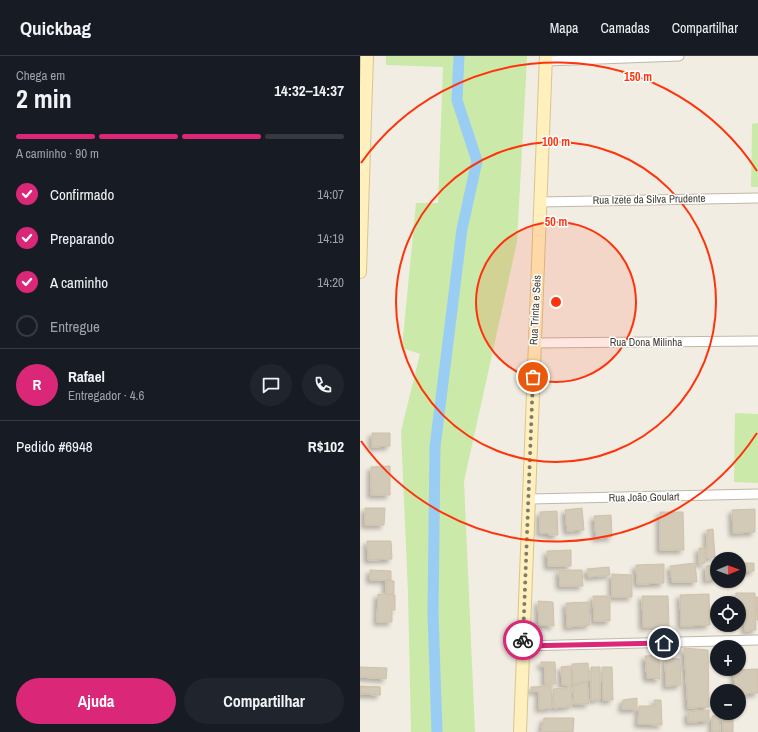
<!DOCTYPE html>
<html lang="pt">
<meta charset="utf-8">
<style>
body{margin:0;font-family:"Archivo Narrow",sans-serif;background:#20242c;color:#f1f3f6;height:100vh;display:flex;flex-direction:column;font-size:15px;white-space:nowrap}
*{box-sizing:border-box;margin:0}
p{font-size:13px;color:#9ea1a6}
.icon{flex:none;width:22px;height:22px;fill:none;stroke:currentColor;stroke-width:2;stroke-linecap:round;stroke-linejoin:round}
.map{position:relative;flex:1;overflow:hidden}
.panel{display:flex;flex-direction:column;background:#171b24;width:360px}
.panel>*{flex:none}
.needle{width:26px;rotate:89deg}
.tools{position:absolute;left:350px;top:496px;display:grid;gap:8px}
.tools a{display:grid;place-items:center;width:36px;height:36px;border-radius:50%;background:#171b24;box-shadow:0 1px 3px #0004;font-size:20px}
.pin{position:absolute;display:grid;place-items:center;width:34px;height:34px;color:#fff;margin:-17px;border:2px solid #fff;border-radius:50%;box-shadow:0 1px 4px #0007}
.courier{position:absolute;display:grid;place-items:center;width:40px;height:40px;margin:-20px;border:3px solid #db2777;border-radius:50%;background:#fff;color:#222;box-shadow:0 1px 5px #0007}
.head em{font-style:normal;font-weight:700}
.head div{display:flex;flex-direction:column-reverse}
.head{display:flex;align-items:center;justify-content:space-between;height:68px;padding:0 16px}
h1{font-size:26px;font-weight:700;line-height:30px}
.bar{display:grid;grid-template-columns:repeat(4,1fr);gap:6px 4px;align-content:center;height:48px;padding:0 16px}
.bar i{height:5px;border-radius:3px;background:#363941}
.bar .on{background:#db2777}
.bar p{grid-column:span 4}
.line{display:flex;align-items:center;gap:10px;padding:0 16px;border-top:1px solid #363941}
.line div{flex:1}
.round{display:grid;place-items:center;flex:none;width:42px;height:42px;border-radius:21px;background:#20242c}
ol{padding:0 16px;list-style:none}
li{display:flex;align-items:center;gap:12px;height:44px}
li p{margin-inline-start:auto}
li .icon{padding:4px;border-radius:50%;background:#db2777;color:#fff;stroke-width:4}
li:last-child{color:#9ea1a6}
li i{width:22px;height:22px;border:2px solid #363941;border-radius:50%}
.primary-button{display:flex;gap:8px;margin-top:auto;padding:8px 16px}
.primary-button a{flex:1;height:46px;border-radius:24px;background:#db2777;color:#fff;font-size:16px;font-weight:700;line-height:46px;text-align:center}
.primary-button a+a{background:#20242c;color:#f1f3f6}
header{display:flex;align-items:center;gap:24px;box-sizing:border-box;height:56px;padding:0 20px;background:#171b24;border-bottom:1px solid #363941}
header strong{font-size:19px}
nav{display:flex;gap:22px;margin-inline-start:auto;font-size:14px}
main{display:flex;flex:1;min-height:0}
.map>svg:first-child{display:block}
.green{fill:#cbe9a8}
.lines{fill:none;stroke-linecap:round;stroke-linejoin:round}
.canal{stroke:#9acdf3;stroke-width:11}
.building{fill:#d3c9b7;stroke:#cfc1aa;filter:url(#shadow)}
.street-casing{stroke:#c0b8a7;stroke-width:11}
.secondary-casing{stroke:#d8c591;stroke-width:14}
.street{stroke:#fff;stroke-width:9}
.secondary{stroke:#fff0be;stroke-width:12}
.done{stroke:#807b70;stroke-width:4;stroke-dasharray:0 7.2}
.route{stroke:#db2777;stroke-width:5}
.ring{fill:none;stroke:#ff330b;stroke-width:2}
.labels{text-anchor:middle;stroke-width:3;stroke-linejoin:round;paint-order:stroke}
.street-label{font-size:11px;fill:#433d32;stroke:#fff}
.centre{fill:#ff330b;stroke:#fff;stroke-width:2}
.ring-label{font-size:12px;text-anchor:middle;font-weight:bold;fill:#ff330b;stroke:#fff;stroke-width:3;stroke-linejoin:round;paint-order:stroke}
</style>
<header>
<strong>Quickbag</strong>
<nav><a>Mapa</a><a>Camadas</a><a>Compartilhar</a></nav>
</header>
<main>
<section class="panel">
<div class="head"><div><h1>2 min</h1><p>Chega em</p></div><em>14:32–14:37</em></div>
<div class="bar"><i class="on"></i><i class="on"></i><i class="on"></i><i></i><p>A caminho · 90 m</p></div>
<ol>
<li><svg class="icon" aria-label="check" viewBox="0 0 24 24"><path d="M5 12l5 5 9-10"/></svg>Confirmado<p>14:07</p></li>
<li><svg class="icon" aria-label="check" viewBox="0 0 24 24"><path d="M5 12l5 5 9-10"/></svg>Preparando<p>14:19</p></li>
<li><svg class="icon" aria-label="check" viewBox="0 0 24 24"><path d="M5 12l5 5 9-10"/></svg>A caminho<p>14:20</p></li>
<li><i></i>Entregue</li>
</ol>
<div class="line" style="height:72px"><b class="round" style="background:#db2777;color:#fff">R</b><div><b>Rafael</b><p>Entregador · 4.6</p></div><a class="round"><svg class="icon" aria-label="chat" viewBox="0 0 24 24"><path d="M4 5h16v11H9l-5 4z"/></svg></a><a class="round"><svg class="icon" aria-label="phone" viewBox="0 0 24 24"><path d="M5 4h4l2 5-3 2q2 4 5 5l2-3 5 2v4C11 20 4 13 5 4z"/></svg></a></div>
<div class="line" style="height:52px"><div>Pedido #6948</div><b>R$102</b></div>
<div class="primary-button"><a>Ajuda</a><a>Compartilhar</a></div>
</section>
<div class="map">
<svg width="398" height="676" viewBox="0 0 398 676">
<defs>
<filter id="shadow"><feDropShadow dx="-3.5" dy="3.5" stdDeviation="2" flood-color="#0004"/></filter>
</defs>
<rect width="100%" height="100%" fill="#f2ede2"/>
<g class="green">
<polygon points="26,0 167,0 167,3 157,186 104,425 115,676 51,676 48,536 41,375 60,298 42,292 56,147 78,147 83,11 26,9"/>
<polygon points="398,67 398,131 391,131 392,68"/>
<polygon points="375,357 398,358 398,427 374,426"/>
</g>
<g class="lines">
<polyline class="canal" points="77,676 73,557 75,391 102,173 117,105 97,44 99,0"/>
</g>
<g class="building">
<polygon points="12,377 30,377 30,390 12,391"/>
<polygon points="30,410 30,439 11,439 11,411"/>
<polygon points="5,452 25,452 24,469 5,469"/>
<polygon points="222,452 224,474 207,475 205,454"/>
<polygon points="395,453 395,476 373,477 372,454"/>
<polygon points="197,455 198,479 189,479 189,477 180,477 180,456"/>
<polygon points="300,456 323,456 324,494 300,494"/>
<polygon points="251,459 252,481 236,482 234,460"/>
<polygon points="353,473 355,501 347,502 347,474"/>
<polygon points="7,485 31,485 32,503 8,504"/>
<polygon points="339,492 345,492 345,507 339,508"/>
<polygon points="211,494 211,510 188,510 187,495"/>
<polygon points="335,507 337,526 312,526 310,510"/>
<polygon points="379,507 394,507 394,515 379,516"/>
<polygon points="304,508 304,527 277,528 276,509"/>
<polygon points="357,508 357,523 346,524 346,510"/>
<polygon points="249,511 250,519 228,521 227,513"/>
<polygon points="10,514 31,515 31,524 10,524"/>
<polygon points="199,514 222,514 223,530 200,530"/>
<polygon points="252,518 272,519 272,541 252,541"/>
<polygon points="26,524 34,525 34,538 26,538"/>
<polygon points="376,537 395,537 396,574 385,575 385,557 379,558 379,547 375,547"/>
<polygon points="18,538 35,539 35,554 32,554 32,566 17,566"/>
<polygon points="349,538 350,569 321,570 320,539"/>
<polygon points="233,540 250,540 250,565 234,565"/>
<polygon points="282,540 308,540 309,570 283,571"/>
<polygon points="396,541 398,541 398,564 397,564"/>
<polygon points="178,545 193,546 194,570 179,569"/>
<polygon points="229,546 230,569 207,571 206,547"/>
<polygon points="324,592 348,594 349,651 328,652"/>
<polygon points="299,599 300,623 287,622 285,600"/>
<polygon points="305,602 320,603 321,629 306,630"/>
<polygon points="181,606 195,606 196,628 185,628 185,610 181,610"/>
<polygon points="228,607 229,625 213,628 212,608"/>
<polygon points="211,610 212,629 202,629 201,611"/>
<polygon points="0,611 27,612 26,623 0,621"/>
<polygon points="231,611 240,611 240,643 231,644"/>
<polygon points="242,611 252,611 253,644 243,644"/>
<polygon points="398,613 398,637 379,638 379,635 375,635 374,614"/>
<polygon points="227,626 229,648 214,648 213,630"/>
<polygon points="0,630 20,631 20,639 0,638"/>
<polygon points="191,630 192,652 179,653 179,635 171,635 171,631"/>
<polygon points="1,631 20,631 20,639 0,637"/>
<polygon points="211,631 212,650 194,652 193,633"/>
<polygon points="277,642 277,653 262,653 263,644"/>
<polygon points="294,644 301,644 302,669 278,668 279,650 295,650"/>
<polygon points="349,654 349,665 328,666 328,656"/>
<polygon points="359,659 360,676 352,676 352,660"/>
<rect x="363" y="660" width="10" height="16"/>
<polygon points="184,662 214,662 213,676 181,676"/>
</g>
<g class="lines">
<g class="street-casing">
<g id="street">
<polyline points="186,5 319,0"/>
<polyline points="180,146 398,142"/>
<polyline points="174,287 398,285"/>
<polyline points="170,443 398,438"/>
<polyline points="163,590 398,584"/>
</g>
</g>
<g class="secondary-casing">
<g id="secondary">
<polyline points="0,216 7,0"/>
<polyline points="160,676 186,0"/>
</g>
</g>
<use href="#street" class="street"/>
<use href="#secondary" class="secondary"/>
</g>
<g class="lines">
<polyline class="done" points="163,584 173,321"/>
<polyline class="route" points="163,584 163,590 304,587"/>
</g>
<circle cx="196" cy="246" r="80" fill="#ff330b" fill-opacity=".12"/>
<g class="ring">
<circle cx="196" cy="246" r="80"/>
<circle cx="196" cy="246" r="160"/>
<path d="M397 377A240 240 0 0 1 1 385M1 107A240 240 0 0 1 397 115"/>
</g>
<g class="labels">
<g class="street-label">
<text transform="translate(289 143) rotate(-1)" y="4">Rua Izete da Silva Prudente</text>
<text transform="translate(175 254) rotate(-87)" y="4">Rua Trinta e Seis</text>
<text x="286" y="290">Rua Dona Milinha</text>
<text transform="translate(284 441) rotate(-1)" y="4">Rua João Goulart</text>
</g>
</g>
<circle cx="196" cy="246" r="6" class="centre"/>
<g class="ring-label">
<text x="278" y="25">150 m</text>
<text x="196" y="90">100 m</text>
<text x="196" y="170">50 m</text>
</g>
</svg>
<div class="tools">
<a><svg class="needle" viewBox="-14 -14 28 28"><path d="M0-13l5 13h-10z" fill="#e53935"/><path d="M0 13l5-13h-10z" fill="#9ea1a6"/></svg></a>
<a><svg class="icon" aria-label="locate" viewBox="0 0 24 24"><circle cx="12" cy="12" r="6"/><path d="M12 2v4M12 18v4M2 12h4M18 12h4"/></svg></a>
<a>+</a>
<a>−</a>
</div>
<div class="pin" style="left:173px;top:321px;background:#ea580c"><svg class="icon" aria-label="bag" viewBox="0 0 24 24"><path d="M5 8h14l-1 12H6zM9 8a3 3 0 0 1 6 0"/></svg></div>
<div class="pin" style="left:304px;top:587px;background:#1f2937"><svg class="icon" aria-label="home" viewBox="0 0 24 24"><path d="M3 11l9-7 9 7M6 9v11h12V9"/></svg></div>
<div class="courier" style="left:163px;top:584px"><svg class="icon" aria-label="bike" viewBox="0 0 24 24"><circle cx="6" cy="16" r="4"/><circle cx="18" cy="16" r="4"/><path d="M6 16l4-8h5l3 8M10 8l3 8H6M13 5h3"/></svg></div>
</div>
</main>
